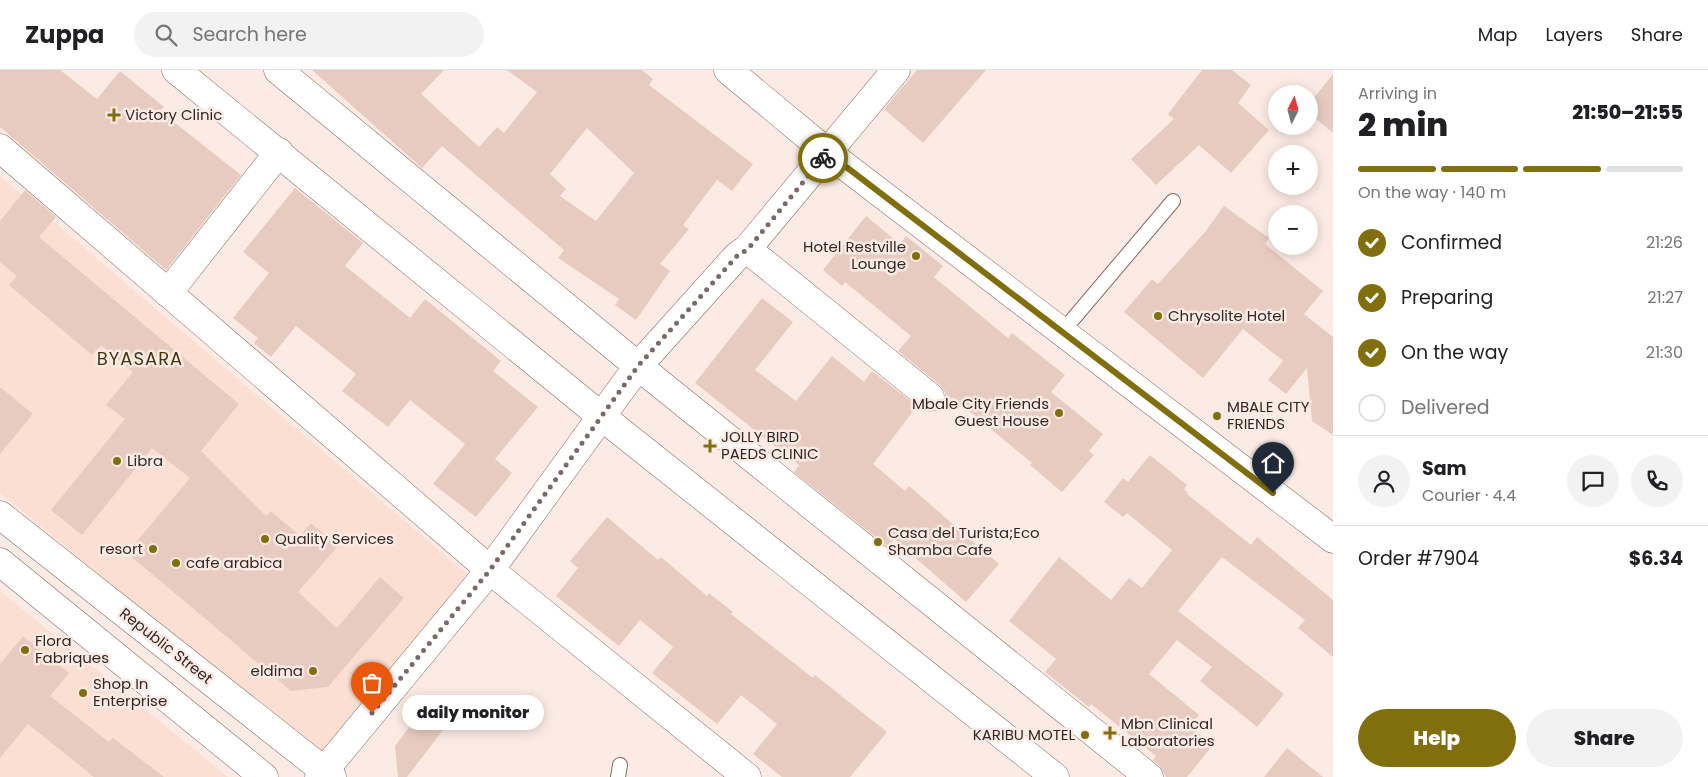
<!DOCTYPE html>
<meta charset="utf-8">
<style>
body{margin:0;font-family:Poppins,sans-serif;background:#f2f2f2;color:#202124;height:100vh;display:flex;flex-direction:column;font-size:19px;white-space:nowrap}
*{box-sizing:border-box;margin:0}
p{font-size:16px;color:#757577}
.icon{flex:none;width:28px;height:28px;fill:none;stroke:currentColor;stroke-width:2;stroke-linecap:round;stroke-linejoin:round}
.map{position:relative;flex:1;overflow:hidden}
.drawer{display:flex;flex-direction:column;background:#fff;width:375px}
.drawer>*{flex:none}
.needle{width:32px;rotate:6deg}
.buttons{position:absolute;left:1268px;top:15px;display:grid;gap:10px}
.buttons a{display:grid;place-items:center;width:50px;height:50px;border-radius:50%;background:#fff;box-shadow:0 2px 12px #0003;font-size:25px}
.pin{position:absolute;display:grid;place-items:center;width:42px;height:42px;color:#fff;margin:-51px -21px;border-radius:50% 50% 50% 0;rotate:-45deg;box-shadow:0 0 5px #0007}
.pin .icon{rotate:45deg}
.courier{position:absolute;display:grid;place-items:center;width:50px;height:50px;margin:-25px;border:4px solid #816e0c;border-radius:50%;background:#fff;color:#222;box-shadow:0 1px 6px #0007}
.bubble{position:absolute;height:35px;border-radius:18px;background:#fff;box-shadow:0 2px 12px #0003;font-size:16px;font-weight:800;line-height:35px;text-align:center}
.overview em{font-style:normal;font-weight:800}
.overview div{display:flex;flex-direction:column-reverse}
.overview{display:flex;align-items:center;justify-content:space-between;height:85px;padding:0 25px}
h1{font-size:32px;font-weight:800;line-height:38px}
.bar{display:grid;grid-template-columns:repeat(4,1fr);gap:8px 5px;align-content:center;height:60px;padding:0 25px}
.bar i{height:6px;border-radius:4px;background:#e0e0e0}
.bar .current{background:#816e0c}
.bar p{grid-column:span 4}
.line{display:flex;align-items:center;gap:12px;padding:0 25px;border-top:1px solid #e0e0e0}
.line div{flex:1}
.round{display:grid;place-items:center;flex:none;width:52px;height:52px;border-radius:26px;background:#f2f2f2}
ol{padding:0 25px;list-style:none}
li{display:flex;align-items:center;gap:15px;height:55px}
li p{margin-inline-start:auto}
li .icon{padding:5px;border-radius:50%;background:#816e0c;color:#fff;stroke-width:4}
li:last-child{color:#757577}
li i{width:28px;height:28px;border:2px solid #e0e0e0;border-radius:50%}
.primary-button{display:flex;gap:10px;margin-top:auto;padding:10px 25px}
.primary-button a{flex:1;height:58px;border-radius:30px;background:#816e0c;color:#fff;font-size:20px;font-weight:800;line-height:58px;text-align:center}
.primary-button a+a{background:#f2f2f2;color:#202124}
header{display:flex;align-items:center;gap:30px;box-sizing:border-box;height:70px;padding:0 25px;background:#fff;border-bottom:1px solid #e0e0e0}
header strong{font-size:24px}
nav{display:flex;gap:28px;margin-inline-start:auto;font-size:18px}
.search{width:350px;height:45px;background:#f2f2f2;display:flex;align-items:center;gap:12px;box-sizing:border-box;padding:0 18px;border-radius:28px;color:#757577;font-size:19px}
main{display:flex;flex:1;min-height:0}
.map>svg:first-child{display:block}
.built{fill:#fcdfd3}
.building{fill:#e8cbc0;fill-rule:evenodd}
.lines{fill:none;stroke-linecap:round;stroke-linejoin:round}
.service-casing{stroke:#846b60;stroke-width:16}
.minor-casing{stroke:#846b60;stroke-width:29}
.secondary-casing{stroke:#846b60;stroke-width:29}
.service{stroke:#fff;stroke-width:14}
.minor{stroke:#fff;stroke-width:28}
.secondary{stroke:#fff;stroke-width:28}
.done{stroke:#796c67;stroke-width:5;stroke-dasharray:0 9}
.route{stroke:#816e0c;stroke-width:6}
.poi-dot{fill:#816e0c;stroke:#fcebe4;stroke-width:2}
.labels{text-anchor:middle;stroke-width:5;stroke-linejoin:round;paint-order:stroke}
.poi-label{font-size:15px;fill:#322823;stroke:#fcebe4;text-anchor:start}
.street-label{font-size:15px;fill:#322823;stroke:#fcebe4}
.quarter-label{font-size:18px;letter-spacing:1px;fill:#41380e;stroke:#fcebe4}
</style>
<header>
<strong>Zuppa</strong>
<div class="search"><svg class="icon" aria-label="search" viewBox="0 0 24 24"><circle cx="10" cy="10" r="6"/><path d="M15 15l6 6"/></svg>Search here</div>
<nav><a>Map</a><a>Layers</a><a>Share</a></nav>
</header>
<main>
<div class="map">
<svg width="1333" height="707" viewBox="0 0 1333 707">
<rect width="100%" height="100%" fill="#fcebe4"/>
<g class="built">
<polygon points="0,106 474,510 331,694 0,423"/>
<polygon points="0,521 228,707 0,707"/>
</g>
<g class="building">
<polygon points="0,0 60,0 97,29 120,1 164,37 160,41 241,105 166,200 0,57"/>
<path d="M312 0H444L421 24 479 77 497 57 504 63 537 22 507 0H642L653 9 649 15 753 94 732 121 717 110 683 155 689 159 660 194 670 201 636 250 615 235 619 229 558 188 564 180 442 76 422 98ZM587 58 634 103 596 151 560 126 566 119 550 104Z"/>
<polygon points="917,0 986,0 923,73 884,39"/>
<polygon points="1202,0 1232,0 1251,15 1238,33 1269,60 1231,103 1199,75 1156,115 1131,89 1174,49 1168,44"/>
<polygon points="1333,4 1333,63 1309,43 1309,34"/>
<polygon points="295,118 363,173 345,196 410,248 425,229 501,291 493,301 538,337 495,389 512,403 476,447 433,414 465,374 410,330 388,357 342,321 356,304 296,256 271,287 254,273 258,268 233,248 269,203 243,182"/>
<polygon points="25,120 56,147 39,167 239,334 201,381 266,446 271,441 300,466 311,453 338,476 298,522 337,558 380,507 404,528 328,617 291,621 127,483 190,408 152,378 82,465 51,440 125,349 106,335 133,302 101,275 92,285 9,215 17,206 0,192 0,151"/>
<polygon points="1224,136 1269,168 1265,174 1323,221 1304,244 1333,267 1333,365 1312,351 1307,298 1286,324 1268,310 1283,291 1243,259 1203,308 1124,242 1152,209 1158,214 1205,162"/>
<polygon points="866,146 900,174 906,166 943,196 934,207 1008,268 1012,263 1065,305 1051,322 1103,364 1089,381 1094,385 1062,422 1030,395 1032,393 952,327 948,332 945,330 945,322 940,315 898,281 911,266 845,212 842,216 823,200"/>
<polygon points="762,228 793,252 755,300 796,331 832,286 864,312 872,301 917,336 873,394 905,421 909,416 999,494 966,532 894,469 888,477 794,402 799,395 695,313"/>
<polygon points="0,317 33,344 0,384"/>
<polygon points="1150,385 1187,415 1184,419 1188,423 1187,424 1251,475 1257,467 1333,530 1333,587 1298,558 1305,550 1222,487 1178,541 1284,624 1257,657 1200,611 1212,597 1177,570 1149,604 1199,645 1190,657 1213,675 1187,707 1166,707 1159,695 1153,690 1156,686 1091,634 1089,637 1045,602 1056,589 1009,551 1059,487 1111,530 1129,508 1142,518 1172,480 1127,443 1123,447 1104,432 1123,408 1128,412"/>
<polygon points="607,447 658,490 661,487 707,526 709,523 733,542 731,544 813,608 815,605 887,662 850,707 782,707 753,684 777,654 741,625 717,654 652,603 673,577 640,550 619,576 556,526 578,498 570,491"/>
<polygon points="23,566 69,603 50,626 109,672 113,668 164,707 94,707 28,654 0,688 0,594"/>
<polygon points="431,628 453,647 407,707 398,707 395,676"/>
<polygon points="1287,678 1323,707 1264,707"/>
</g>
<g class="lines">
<g class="service-casing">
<g id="service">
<polyline points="1062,262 1173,131"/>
<polyline points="618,707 620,695"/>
</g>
</g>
<g class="minor-casing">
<g id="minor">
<polyline points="176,0 601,346 1055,707"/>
<polyline points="278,0 638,296 1149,707"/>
<polyline points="728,0 828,83 1333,469"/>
<polyline points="0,78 490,500 747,707"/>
<polyline points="747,179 930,327"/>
<polyline points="168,223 279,82"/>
<polyline points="319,707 490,500 638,296 737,186 747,179 896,0"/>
</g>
</g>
<g class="secondary-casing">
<g id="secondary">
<polyline points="0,445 332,707"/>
<polyline points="0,492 264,707"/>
</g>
</g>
<use href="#service" class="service"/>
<use href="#minor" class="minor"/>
<use href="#secondary" class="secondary"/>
</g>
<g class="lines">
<polyline class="done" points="372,643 490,500 638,296 737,186 748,179 823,88"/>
<polyline class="route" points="823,88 828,83 1273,423"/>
</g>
<g class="poi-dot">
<path d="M111.5 37.5h5v5h5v5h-5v5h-5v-5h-5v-5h5z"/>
<circle cx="916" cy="186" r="5"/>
<circle cx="1158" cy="246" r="5"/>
<circle cx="1059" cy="343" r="5"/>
<circle cx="1217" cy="346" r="5"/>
<path d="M707.5 368.5h5v5h5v5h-5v5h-5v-5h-5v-5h5z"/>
<circle cx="117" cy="391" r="5"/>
<circle cx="265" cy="469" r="5"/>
<circle cx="878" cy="472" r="5"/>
<circle cx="153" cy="479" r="5"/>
<circle cx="176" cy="493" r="5"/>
<circle cx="25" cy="580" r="5"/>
<circle cx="313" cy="601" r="5"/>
<circle cx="83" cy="623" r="5"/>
<path d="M1107.5 655.5h5v5h5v5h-5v5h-5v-5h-5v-5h5z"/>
<circle cx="1085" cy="665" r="5"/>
</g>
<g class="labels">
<g class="poi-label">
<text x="125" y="50">Victory Clinic</text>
<text x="906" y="182" text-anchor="end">Hotel Restville<tspan x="906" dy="17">Lounge</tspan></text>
<text x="1168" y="251">Chrysolite Hotel</text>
<text x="1049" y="339" text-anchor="end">Mbale City Friends<tspan x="1049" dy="17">Guest House</tspan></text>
<text x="1227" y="342">MBALE CITY<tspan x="1227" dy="17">FRIENDS</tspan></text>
<text x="721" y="372">JOLLY BIRD<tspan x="721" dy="17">PAEDS CLINIC</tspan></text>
<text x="127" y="396">Libra</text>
<text x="888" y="468">Casa del Turista;Eco<tspan x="888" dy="17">Shamba Cafe</tspan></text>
<text x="275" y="474">Quality Services</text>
<text x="143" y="484" text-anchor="end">resort</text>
<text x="186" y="498">cafe arabica</text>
<text x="35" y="576">Flora<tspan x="35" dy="17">Fabriques</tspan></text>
<text x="303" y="606" text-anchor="end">eldima</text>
<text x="93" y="619">Shop In<tspan x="93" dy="17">Enterprise</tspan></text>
<text x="1121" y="659">Mbn Clinical<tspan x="1121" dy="17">Laboratories</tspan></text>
<text x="1075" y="670" text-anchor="end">KARIBU MOTEL</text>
</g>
<g class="street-label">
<text transform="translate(166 576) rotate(38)" y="5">Republic Street</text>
</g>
<g class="quarter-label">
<text x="140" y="295">BYASARA</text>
</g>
</g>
</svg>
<div class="buttons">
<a><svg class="needle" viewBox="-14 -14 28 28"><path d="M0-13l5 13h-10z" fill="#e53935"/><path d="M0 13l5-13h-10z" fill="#757577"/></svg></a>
<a>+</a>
<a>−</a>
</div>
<div class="pin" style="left:372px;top:643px;background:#ea580c"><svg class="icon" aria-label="bag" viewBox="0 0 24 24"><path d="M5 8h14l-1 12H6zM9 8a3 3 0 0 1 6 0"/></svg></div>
<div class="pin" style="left:1273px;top:423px;background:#1f2937"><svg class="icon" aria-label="home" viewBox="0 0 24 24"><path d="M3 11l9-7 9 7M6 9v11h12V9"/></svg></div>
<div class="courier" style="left:823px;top:88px"><svg class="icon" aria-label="bike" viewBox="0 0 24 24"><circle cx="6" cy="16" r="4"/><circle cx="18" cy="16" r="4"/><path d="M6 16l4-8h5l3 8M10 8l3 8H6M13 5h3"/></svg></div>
<div class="bubble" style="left:402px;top:625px;width:142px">daily monitor</div>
</div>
<section class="drawer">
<div class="overview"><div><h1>2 min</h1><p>Arriving in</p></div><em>21:50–21:55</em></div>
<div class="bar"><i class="current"></i><i class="current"></i><i class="current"></i><i></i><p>On the way · 140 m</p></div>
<ol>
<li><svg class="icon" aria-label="check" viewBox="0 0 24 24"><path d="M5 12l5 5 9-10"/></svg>Confirmed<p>21:26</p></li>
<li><svg class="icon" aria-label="check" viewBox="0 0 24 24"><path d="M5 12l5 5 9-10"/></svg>Preparing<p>21:27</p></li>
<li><svg class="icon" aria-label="check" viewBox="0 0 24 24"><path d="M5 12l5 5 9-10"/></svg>On the way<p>21:30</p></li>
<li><i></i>Delivered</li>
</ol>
<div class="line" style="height:90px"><a class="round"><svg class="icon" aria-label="person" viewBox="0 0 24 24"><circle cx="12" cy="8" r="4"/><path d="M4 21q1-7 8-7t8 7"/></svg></a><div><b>Sam</b><p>Courier · 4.4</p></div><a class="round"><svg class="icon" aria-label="chat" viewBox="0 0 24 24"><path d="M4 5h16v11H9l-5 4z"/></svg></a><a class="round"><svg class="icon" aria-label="phone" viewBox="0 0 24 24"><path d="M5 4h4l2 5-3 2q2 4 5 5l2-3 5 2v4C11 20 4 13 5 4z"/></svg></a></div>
<div class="line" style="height:65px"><div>Order #7904</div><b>$6.34</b></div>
<div class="primary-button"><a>Help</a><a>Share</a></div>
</section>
</main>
